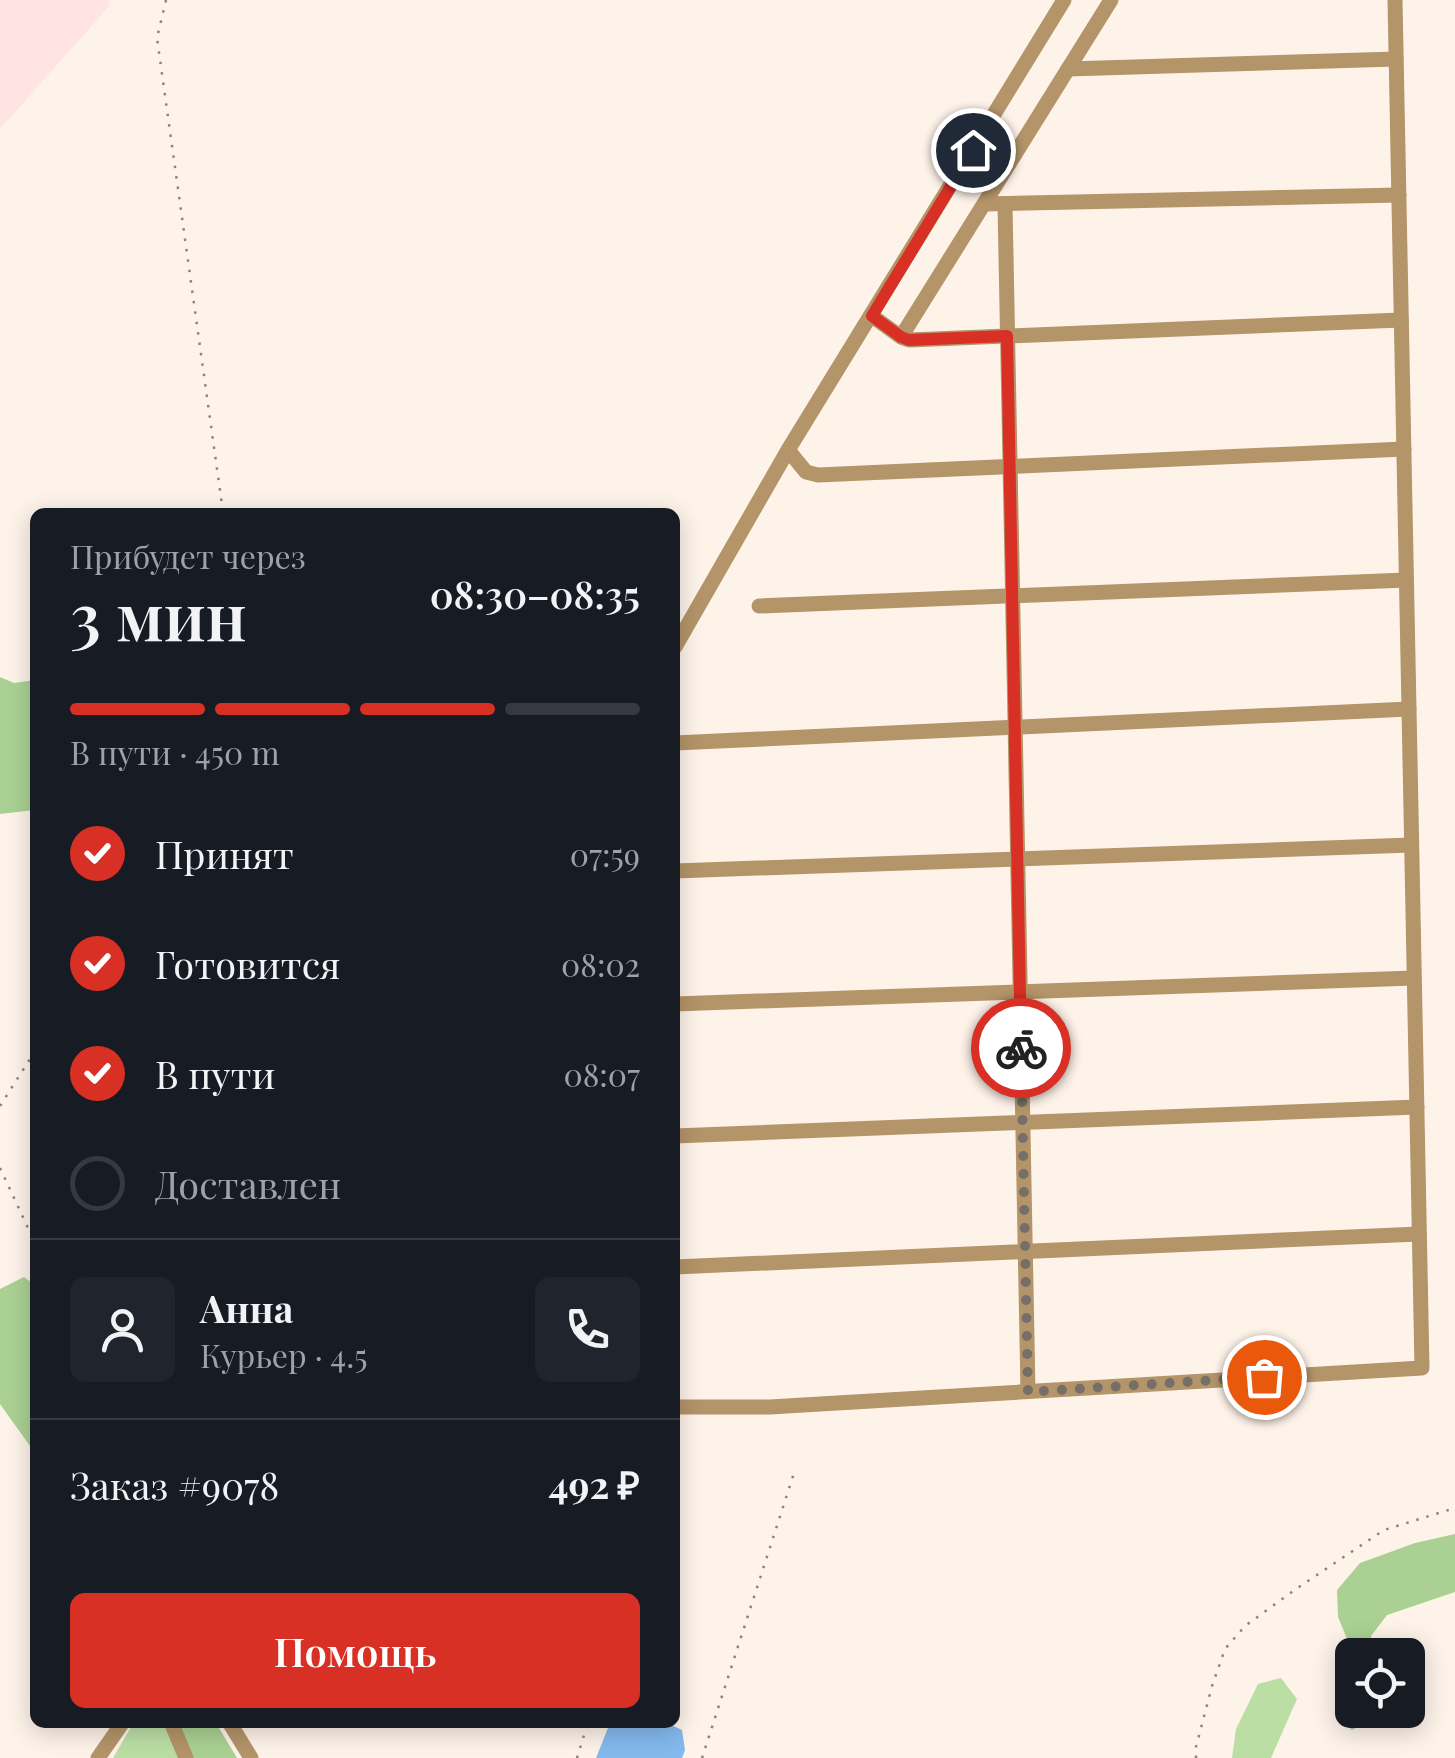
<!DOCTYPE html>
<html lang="ru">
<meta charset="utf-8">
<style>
body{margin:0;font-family:"Playfair Display",serif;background:#20242c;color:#f1f3f6;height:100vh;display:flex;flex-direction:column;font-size:38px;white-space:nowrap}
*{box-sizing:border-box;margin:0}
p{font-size:32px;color:#9ea1a6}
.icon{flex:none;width:55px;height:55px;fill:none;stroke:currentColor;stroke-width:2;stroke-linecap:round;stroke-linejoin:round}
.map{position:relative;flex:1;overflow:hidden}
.details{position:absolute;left:30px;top:508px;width:650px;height:1220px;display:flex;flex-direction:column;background:#171b24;border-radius:15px;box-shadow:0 5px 25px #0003}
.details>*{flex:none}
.controls{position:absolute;left:1335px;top:1638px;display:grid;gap:20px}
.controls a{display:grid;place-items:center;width:90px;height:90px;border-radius:15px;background:#171b24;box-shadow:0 5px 25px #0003;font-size:50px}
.pin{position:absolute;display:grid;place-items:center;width:85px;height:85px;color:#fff;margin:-42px;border:5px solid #fff;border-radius:50%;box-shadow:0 2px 10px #0007}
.courier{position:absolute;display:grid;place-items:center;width:100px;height:100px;margin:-50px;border:8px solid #d93025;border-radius:50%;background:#fff;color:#222;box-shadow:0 2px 12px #0007}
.summary em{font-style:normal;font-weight:600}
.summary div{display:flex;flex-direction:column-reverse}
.summary{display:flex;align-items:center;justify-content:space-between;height:170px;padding:0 40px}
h1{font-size:65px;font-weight:600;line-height:75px}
.bar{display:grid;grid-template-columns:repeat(4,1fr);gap:15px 10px;align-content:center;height:120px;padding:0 40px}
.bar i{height:12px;border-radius:8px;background:#363941}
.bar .current{background:#d93025}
.bar p{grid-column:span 4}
.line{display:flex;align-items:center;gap:25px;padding:0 40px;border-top:2px solid #363941}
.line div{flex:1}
.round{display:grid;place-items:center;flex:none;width:105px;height:105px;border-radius:15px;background:#20242c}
ol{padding:0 40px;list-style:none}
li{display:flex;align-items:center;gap:30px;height:110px}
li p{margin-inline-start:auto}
li .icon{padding:10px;border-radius:50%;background:#d93025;color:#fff;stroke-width:4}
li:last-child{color:#9ea1a6}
li i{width:55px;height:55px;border:5px solid #363941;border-radius:50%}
.primary-button{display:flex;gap:20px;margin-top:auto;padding:20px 40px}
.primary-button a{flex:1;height:115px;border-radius:15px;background:#d93025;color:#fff;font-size:40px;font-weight:600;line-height:115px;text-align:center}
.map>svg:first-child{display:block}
.commercial{fill:#ffe4e3}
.green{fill:#bbdea5}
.forest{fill:#aad193}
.water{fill:#84b9ed}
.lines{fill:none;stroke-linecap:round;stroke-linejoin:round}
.path{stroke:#8b847d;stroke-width:2.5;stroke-dasharray:2.5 8;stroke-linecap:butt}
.minor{stroke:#b49469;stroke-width:15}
.done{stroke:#766e68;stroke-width:10;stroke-dasharray:0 18}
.route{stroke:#d93025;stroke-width:12}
</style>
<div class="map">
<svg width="1455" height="1758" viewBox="0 0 1455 1758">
<rect width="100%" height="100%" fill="#fef3e9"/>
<polygon class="commercial" points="0,0 109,0 110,5 0,129"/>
<g class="green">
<polygon points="1281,1678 1297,1699 1271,1758 1232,1758 1236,1729 1258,1684"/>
<polygon points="134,1722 166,1723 181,1758 113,1758"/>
</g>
<g class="forest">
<polygon points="0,677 14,683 35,680 35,810 0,814"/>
<polygon points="24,1277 35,1285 35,1453 0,1404 0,1289"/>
<polygon points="1455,1534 1455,1592 1387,1615 1371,1636 1373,1655 1352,1655 1352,1710 1374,1710 1373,1719 1352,1730 1335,1715 1353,1653 1338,1617 1337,1590 1360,1563 1415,1543"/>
<polygon points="172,1723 216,1723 237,1758 188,1758"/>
</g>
<polygon class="water" points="610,1723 667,1723 682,1730 685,1750 682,1758 596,1758"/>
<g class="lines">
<g class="path">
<polyline points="166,0 157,38 223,512"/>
<polyline points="0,1106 35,1051"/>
<polyline points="0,1168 35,1243"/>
<polyline points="577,1758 588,1722"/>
<polyline points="702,1758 794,1473"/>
<polyline points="1196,1758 1196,1747 1212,1686 1225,1649 1245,1626 1296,1589 1384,1530 1455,1508"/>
</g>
<g class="minor">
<polyline points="1068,69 1396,59"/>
<polyline points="984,204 1399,195"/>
<polyline points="1005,204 1028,1391"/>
<polyline points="872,316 901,337 909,340 1401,320"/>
<polyline points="901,337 1111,0"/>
<polyline points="788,450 806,472 818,475 1404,449"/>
<polyline points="759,606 1406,580"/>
<polyline points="675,647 788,450 1064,0"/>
<polyline points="675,743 1409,709"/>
<polyline points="675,871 1411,845"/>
<polyline points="675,1004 1414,978"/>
<polyline points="675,1136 1417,1107"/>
<polyline points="675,1267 1419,1234"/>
<polyline points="675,1407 770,1407 1422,1368 1395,0"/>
<polyline points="171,1722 186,1758"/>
<polyline points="229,1722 251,1758"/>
<polyline points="98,1758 123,1722"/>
</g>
</g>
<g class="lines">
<polyline class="done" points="1021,1048 1028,1392 1264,1377"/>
<polyline class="route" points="973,150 872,316 901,337 909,340 1007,336 1021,1048"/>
</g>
</svg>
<div class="controls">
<a><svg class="icon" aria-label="locate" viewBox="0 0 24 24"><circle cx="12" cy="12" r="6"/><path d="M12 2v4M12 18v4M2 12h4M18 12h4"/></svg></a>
</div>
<div class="pin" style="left:1264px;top:1377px;background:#ea580c"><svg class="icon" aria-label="bag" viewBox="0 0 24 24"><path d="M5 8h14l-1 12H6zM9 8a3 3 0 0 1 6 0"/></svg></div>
<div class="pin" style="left:973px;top:150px;background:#1f2937"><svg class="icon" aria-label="home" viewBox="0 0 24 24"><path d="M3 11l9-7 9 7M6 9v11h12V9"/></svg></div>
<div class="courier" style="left:1021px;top:1048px"><svg class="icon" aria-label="bike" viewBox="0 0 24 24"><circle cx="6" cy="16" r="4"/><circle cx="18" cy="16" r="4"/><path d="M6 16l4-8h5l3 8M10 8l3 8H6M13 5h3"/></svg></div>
<section class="details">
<div class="summary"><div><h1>3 мин</h1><p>Прибудет через</p></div><em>08:30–08:35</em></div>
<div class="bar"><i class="current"></i><i class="current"></i><i class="current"></i><i></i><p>В пути · 450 m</p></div>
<ol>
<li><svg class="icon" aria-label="check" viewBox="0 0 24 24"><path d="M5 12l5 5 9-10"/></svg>Принят<p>07:59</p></li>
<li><svg class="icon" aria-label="check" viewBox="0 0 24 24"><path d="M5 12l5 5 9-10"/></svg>Готовится<p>08:02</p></li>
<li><svg class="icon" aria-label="check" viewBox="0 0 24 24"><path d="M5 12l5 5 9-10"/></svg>В пути<p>08:07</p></li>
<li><i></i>Доставлен</li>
</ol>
<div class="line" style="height:180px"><a class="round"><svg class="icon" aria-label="person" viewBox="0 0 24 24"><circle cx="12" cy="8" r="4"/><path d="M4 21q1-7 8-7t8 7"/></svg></a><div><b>Анна</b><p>Курьер · 4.5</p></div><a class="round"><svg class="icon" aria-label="phone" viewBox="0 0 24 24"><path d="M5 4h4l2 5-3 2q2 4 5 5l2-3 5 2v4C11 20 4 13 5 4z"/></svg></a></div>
<div class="line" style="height:130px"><div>Заказ #9078</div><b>492 ₽</b></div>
<div class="primary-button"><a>Помощь</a></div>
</section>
</div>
